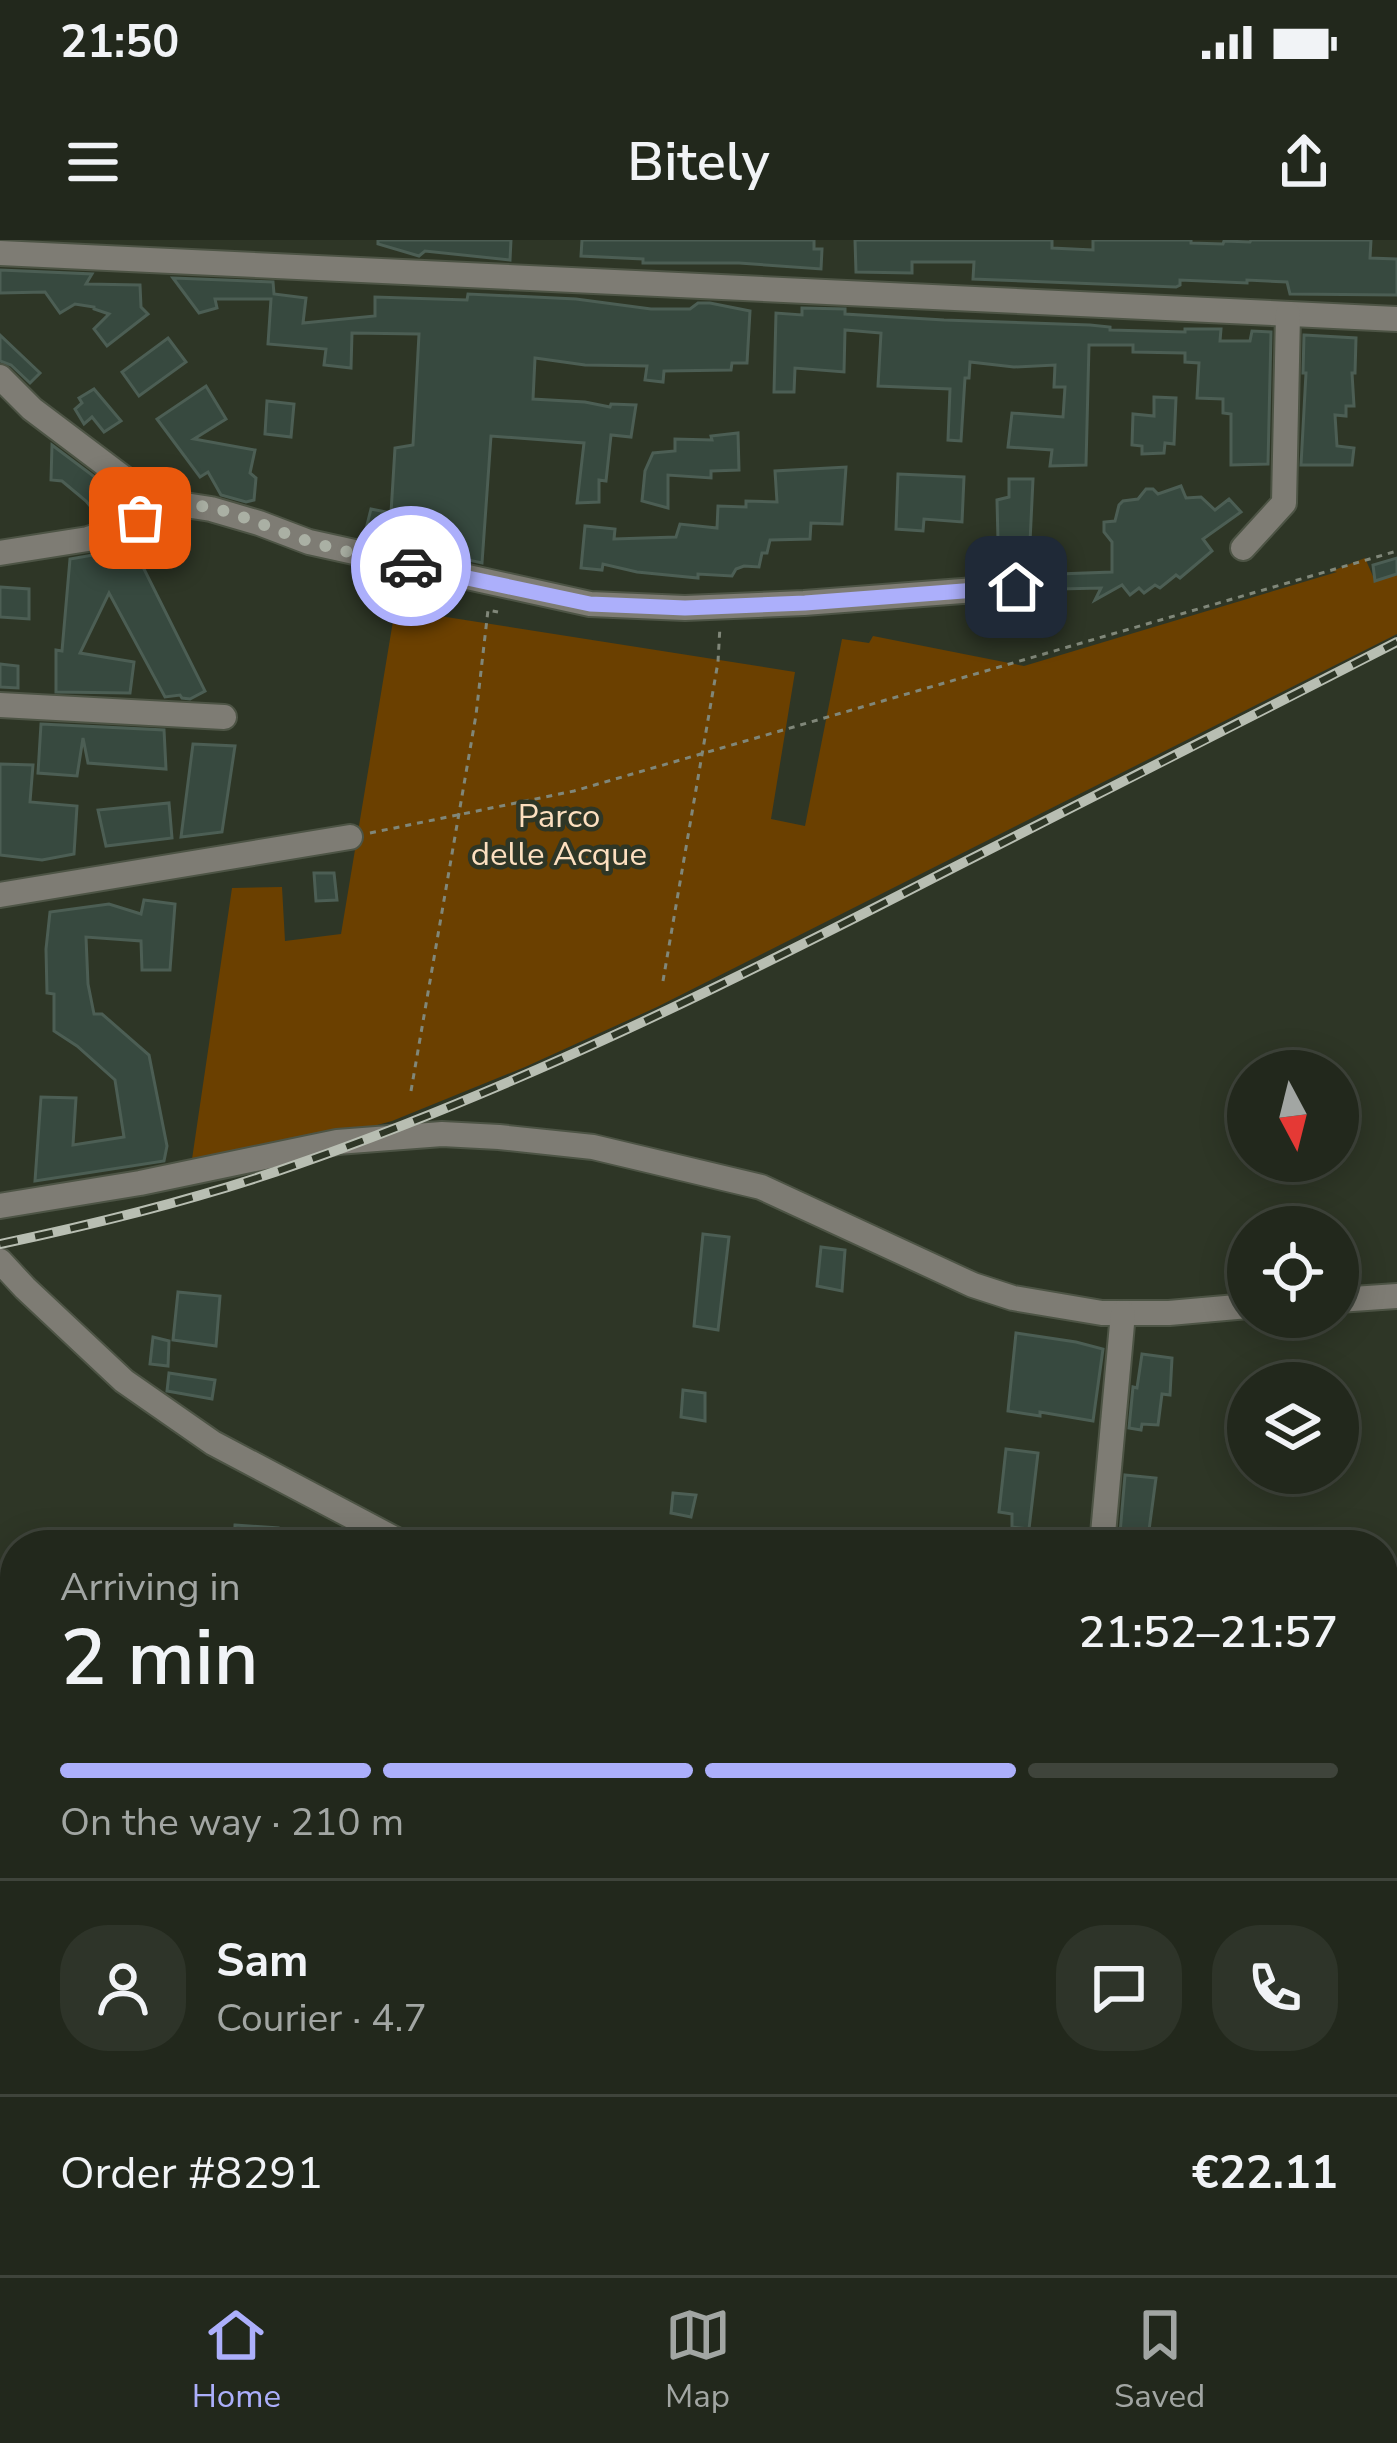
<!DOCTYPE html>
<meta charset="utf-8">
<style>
body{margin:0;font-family:"Nunito Sans",sans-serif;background:#2e3429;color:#f1f3f6;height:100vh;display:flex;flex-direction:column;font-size:45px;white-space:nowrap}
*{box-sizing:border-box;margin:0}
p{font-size:39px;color:#a2a6a3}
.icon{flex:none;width:66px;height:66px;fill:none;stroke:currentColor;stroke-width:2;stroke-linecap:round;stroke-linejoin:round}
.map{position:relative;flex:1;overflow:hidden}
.drawer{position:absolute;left:0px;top:1290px;width:1398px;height:747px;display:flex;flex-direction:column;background:#22281c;border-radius:48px 48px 0 0;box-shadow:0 6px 30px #0003,0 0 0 3px #3f443b}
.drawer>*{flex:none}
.needle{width:78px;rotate:173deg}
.fabs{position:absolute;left:1227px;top:810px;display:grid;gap:24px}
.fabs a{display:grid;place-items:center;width:132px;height:132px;border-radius:50%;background:#22281c;box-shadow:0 6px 30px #0003,0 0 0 3px #3f443b;font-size:60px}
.pin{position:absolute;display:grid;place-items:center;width:102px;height:102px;color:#fff;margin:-51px;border-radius:24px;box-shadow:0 6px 18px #0006}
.courier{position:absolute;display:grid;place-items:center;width:120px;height:120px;margin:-60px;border:9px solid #acaffb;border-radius:50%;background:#fff;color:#222;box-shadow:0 3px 15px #0007}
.overview em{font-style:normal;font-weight:600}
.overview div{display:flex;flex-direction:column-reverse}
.overview{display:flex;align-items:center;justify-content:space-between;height:204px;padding:0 60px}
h1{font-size:78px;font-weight:600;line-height:90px}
.bar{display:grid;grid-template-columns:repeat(4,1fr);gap:18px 12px;align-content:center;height:144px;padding:0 60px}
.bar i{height:15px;border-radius:9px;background:#3f443b}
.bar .current{background:#acaffb}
.bar p{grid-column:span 4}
.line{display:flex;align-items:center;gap:30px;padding:0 60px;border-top:3px solid #3f443b}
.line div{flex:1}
.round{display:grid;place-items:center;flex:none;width:126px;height:126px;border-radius:48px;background:#2e3429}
.status{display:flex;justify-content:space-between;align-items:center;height:84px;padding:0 60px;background:#22281c;direction:ltr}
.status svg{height:33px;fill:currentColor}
header{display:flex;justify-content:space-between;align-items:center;height:156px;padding:0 60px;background:#22281c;font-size:54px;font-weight:600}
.menu{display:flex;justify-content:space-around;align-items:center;height:168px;border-top:3px solid #3f443b;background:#22281c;font-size:33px;color:#a2a6a3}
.menu a{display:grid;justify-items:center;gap:6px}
.menu .current{color:#acaffb}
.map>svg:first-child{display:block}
.green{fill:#6b4000}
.building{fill:#37493f;stroke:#4c5e54;stroke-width:3}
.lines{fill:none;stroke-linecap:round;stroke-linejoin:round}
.street-casing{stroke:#4d5445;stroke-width:28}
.path{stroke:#808779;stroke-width:3;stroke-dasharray:6 6;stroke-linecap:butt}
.street{stroke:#7e7c74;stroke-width:24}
.rail-casing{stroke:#b8beb2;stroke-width:10}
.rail{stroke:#2e3626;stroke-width:6;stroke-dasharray:18;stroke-linecap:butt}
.done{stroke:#aab0a4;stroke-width:12;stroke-dasharray:0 21.6}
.route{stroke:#acaffb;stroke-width:15}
.labels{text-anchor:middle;stroke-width:9;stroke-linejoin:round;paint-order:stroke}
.park-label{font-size:33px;fill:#fcdfbf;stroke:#2e3626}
</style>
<div class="status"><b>21:50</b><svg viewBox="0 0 49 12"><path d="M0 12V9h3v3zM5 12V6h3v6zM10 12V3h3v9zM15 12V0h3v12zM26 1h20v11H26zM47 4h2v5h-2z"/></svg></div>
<header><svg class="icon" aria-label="menu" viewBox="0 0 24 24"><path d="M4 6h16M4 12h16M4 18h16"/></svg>Bitely<svg class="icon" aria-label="share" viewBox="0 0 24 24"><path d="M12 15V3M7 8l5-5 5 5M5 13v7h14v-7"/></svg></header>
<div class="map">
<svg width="1397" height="2035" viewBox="0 0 1397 2035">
<rect width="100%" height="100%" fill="#2e3626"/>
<polygon class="green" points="1365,318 1375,341 1397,334 1397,394 657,767 525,827 392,881 329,898 191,926 232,648 282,647 285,701 341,694 395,369 795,432 771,579 805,586 842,399 869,403 873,396 1024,426 1337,332 1332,331"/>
<g class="building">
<polygon points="378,0 511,0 510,20 425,11 419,16 378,4"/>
<polygon points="582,0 814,0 814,9 822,9 821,29 739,23 643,23 643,19 581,16"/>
<polygon points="855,0 1052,0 1052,8 1093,10 1093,0 1191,0 1191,3 1223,4 1224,1 1250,2 1251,0 1371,0 1370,18 1397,19 1397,55 1290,54 1287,42 1247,40 1247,43 1180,40 1180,45 1176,47 973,39 974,22 912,22 912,33 856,32"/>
<polygon points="0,30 92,34 86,44 140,45 141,67 148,74 107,106 94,89 109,74 94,69 94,67 75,64 60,73 45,52 0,53"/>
<polygon points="173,38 273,42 274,54 306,58 303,83 375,76 375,57 467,60 468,54 576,59 651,69 690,69 698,63 710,63 750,71 747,123 732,123 731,130 664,131 663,142 645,140 647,126 585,125 535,118 533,159 585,162 610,167 611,164 636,165 631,197 611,195 606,241 599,240 599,262 577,263 584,203 491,196 482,323 364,297 371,269 391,273 395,208 413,205 419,94 352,93 351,128 324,125 326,109 268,104 271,59 215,59 217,68 199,73"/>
<polygon points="802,68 845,69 845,74 944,80 1090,85 1110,87 1110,90 1185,92 1185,89 1221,89 1220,101 1250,101 1252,91 1271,92 1268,224 1231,225 1231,174 1223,173 1223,159 1197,158 1199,123 1185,122 1185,113 1133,112 1133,105 1089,105 1086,225 1050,226 1052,210 1008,207 1012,173 1063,177 1065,147 1054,147 1055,125 1014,127 970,122 969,138 965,138 961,201 948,200 950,149 878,146 881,93 845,90 844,132 795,128 794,152 774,152 776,73 802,75"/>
<polygon points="0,95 40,133 30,143 11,125 0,121"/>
<polygon points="1304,95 1356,98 1355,133 1352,133 1354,166 1346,166 1346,176 1335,175 1337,206 1354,208 1352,225 1301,225 1306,133 1303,133"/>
<polygon points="168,98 186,122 139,156 122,132"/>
<polygon points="206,146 226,179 194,199 255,210 250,233 256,238 254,260 246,262 221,255 208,232 200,237 157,179"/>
<polygon points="94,149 121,181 104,192 92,177 84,184 75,169 82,163 79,158"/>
<polygon points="1154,157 1176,158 1174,204 1165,203 1164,213 1142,214 1142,206 1132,205 1133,174 1154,176"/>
<polygon points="267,161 294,164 291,197 265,194"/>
<polygon points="738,193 739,230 711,231 711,238 668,235 668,268 642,261 645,231 653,213 675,211 675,199 712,200 711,196"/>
<polygon points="52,205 116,253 123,268 100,278 86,261 62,241 51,240"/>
<polygon points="846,227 842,284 811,283 810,299 770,300 767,313 762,313 759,327 744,326 736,329 732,336 698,334 698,338 637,332 603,324 602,330 581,328 585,286 615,289 614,299 676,297 680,284 717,288 718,266 746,267 746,261 777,262 775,231"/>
<polygon points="898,234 964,237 962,282 924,279 923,291 896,289"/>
<polygon points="1009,239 1033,239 1030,302 998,300 997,260 1009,257"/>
<polygon points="1181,246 1186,258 1201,257 1215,270 1229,259 1241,272 1203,299 1212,311 1180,338 1176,335 1160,348 1155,345 1144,353 1139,348 1130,355 1122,345 1095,360 1101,348 1059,349 1059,334 1112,332 1112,302 1104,292 1104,282 1115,281 1119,265 1123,261 1138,259 1146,249 1153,249 1158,254"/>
<polygon points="127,303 134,309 205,451 190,459 182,458 180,455 165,457 109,353 80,413 134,422 130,453 56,452 56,410 62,411 70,319 93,315"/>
<polygon points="1397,318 1397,334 1375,341 1373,325"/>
<polygon points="0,347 29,349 29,379 0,377"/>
<polygon points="0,424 18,426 18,448 0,447"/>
<polygon points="41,484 164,490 166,529 88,523 83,498 77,536 38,533"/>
<polygon points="193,504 235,506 222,592 181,597"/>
<polygon points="0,524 33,525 30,562 77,566 74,614 42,620 0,615"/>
<polygon points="169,563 172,598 106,606 98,570"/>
<polygon points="314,633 334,633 337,660 316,661"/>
<polygon points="144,660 175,664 170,730 142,730 141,701 86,697 88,744 94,774 102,774 149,815 167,906 164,921 35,941 41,857 76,858 73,905 124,897 115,840 77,806 54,791 54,754 47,753 46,709 50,672 109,664 141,674"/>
<polygon points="703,994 729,997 718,1090 694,1086"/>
<polygon points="821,1007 845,1010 842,1051 817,1046"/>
<polygon points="178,1052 220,1056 216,1106 173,1100"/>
<polygon points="1016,1093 1076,1102 1103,1109 1093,1181 1040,1172 1040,1176 1008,1171"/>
<polygon points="153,1097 169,1101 168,1126 150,1124"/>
<polygon points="1142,1114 1172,1118 1170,1155 1162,1154 1158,1185 1142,1184 1141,1190 1129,1188 1133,1147 1137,1148"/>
<polygon points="169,1133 215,1140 212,1159 167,1151"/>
<polygon points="683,1150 705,1153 705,1181 681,1177"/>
<polygon points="1006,1209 1038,1213 1029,1289 1012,1287 1012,1274 999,1272"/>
<polygon points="1125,1235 1156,1238 1147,1305 1119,1305"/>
<polygon points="673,1253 696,1255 691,1277 671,1273"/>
<polygon points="235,1285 278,1288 277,1305 234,1305"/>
</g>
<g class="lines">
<g class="street-casing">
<g id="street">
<polyline points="0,13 1397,79"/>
<polyline points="0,137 32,169 162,267 185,265 211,269 259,283 309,302 590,364 685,368 804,363 1015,347"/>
<polyline points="1243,308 1284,263 1288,74"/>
<polyline points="0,313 88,299 118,289 162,267"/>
<polyline points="0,465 224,477"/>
<polyline points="0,655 350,597"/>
<polyline points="0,966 140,943 337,902 442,894 499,897 593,907 761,947 973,1045 1013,1058 1102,1073 1169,1073 1248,1066"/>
<polyline points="0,1021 25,1048 124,1141 213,1203 406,1305"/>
<polyline points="1338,1060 1397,1056"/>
<polyline points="1102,1305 1123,1073"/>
<polyline points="1383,1882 1397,1892"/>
<polyline points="1230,2035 1231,2022"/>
</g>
</g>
<g class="path">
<polyline points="370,593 574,551 1397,311"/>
<polyline points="663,741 718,422 720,386"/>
<polyline points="411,851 476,475 488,370 498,372"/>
</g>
<use href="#street" class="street"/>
<g class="rail-casing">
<path id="rail" d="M0 1004C100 983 202 958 298 924 519 847 727 744 935 637 1089 559 1243 481 1397 402"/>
</g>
<use href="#rail" class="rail"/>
</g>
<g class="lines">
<path class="done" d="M140 278C148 274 157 268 166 267 215 257 265 289 311 302 344 312 378 318 411 326"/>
<polyline class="route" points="411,326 590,364 638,366 685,368 805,363 1016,347"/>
</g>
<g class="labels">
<g class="park-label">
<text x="559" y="587">Parco<tspan x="559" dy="38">delle Acque</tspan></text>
</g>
</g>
</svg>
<div class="fabs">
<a><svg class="needle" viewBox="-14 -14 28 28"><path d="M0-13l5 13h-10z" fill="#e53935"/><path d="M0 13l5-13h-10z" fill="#a2a6a3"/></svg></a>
<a><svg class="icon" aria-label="locate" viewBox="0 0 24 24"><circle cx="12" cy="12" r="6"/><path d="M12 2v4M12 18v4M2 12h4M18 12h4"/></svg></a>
<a><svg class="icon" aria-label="layers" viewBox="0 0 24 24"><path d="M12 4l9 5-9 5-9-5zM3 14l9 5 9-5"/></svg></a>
</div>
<div class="pin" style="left:140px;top:278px;background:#ea580c"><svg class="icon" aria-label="bag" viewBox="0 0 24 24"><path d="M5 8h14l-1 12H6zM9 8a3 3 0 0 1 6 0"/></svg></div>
<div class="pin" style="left:1016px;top:347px;background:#1f2937"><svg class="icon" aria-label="home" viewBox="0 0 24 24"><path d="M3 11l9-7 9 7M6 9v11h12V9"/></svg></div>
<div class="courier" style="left:411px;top:326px"><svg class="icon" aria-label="car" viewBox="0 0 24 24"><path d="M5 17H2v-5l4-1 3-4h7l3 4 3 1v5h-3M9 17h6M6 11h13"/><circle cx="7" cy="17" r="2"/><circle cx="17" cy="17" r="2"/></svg></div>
<section class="drawer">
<div class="overview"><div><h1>2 min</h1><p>Arriving in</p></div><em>21:52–21:57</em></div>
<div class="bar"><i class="current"></i><i class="current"></i><i class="current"></i><i></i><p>On the way · 210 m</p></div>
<div class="line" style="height:216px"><a class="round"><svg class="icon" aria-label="person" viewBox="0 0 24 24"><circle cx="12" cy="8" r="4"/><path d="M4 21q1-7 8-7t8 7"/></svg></a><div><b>Sam</b><p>Courier · 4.7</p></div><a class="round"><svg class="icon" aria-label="chat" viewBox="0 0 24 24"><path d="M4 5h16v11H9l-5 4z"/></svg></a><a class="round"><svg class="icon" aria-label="phone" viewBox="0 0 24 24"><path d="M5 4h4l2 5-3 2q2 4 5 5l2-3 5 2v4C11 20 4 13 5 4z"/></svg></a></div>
<div class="line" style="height:156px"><div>Order #8291</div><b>€22.11</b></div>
</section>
</div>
<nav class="menu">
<a class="current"><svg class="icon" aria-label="home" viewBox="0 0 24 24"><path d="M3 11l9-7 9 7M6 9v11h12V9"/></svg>Home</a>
<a><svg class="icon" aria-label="map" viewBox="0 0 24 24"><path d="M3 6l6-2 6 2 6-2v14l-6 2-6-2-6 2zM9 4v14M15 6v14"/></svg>Map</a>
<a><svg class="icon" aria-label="saved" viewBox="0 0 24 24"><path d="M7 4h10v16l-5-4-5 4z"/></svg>Saved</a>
</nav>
